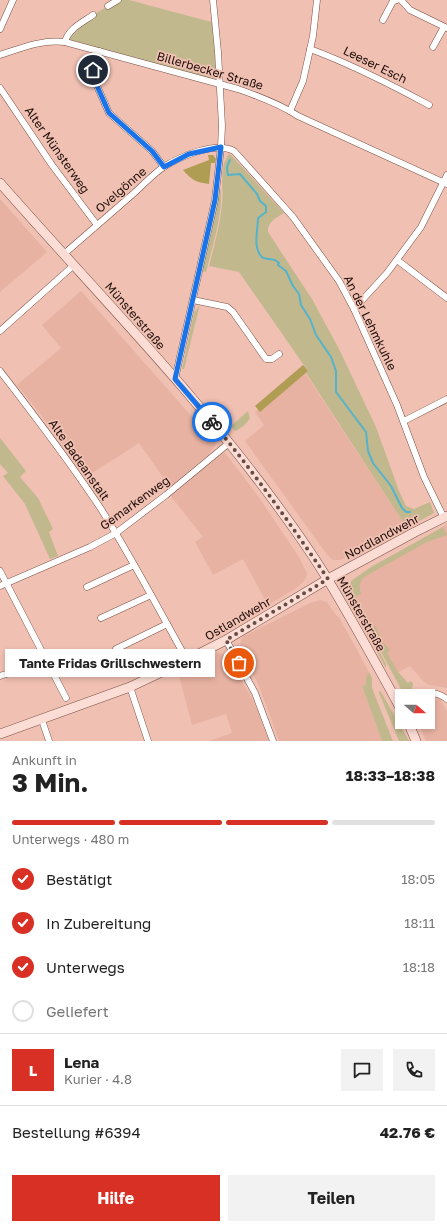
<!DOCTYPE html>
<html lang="de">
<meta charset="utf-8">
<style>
body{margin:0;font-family:"Golos Text",sans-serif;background:#f2f2f2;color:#222;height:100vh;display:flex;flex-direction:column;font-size:15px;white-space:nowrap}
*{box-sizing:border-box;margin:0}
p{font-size:13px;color:#767676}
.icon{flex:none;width:22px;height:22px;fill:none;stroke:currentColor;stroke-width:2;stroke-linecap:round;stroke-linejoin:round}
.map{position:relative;height:741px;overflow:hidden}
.panel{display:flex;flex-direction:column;background:#fff;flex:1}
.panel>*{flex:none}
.needle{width:26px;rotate:110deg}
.controls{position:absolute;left:395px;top:689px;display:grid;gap:8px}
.controls a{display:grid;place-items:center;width:40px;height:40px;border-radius:0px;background:#fff;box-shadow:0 2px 6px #0003;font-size:20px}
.pin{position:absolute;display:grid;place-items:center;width:34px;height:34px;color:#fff;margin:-17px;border:2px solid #fff;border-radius:50%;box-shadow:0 1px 4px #0007}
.courier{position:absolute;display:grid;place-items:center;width:40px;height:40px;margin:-20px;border:3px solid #1a73e8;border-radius:50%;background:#fff;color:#222;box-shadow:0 1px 5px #0007}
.bubble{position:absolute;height:28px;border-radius:0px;background:#fff;box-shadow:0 2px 6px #0003;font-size:13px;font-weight:700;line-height:28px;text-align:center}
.summary em{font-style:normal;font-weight:700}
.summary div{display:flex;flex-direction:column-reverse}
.summary{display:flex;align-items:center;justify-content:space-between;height:68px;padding:0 12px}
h1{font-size:26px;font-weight:700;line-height:30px}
.bar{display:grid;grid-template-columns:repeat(4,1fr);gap:6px 4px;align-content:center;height:48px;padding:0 12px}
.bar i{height:5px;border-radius:3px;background:#e0e0e0}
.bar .on{background:#d93025}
.bar p{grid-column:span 4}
.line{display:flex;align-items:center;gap:10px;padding:0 12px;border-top:1px solid #e0e0e0}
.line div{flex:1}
.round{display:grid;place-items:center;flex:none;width:42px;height:42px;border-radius:0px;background:#f2f2f2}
ol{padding:0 12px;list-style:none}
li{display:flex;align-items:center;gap:12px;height:44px}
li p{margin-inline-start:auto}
li .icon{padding:4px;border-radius:50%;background:#d93025;color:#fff;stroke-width:4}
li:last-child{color:#767676}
li i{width:22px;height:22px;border:2px solid #e0e0e0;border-radius:50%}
.primary-button{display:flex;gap:8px;margin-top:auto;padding:8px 12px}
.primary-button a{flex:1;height:46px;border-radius:0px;background:#d93025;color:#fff;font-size:16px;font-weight:700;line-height:46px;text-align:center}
.primary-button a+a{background:#f2f2f2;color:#222}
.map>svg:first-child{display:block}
.built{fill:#e8b2a2}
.green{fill:#c2b88d}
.forest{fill:#af9d54}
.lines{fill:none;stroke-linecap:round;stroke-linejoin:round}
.stream{stroke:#54b3cb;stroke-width:2}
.street-casing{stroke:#7a5146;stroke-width:7}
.secondary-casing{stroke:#7a5146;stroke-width:10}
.street{stroke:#fff;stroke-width:6}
.secondary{stroke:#fbddd5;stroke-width:9}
.done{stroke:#674c44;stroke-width:4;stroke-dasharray:0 7.2}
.route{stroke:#1a73e8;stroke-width:5}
.labels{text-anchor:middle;stroke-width:3.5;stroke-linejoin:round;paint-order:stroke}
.street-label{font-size:12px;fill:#1d0d09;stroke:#f0c0b2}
</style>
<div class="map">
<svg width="447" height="741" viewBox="0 0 447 741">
<rect width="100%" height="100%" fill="#f0c0b2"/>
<g class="built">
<polygon points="0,199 47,252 0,292"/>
<polygon points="81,291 216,444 208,455 170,487 139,443 86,477 38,411 17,385 61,348 42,325"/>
<polygon points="303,370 407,528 340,560 333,560 328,556 245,441 264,425 255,412"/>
<polygon points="222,453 225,453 243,476 260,499 299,557 307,573 306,578 303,582 295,589 268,605 243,559 213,575 195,542 203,537 170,495"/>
<polygon points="447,524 447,688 429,685 424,682 410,666 397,673 352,588 358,577"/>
<polygon points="320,600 327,602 336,615 339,617 369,672 366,677 366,685 362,686 382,741 279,741 259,686 240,646 241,640 244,636 310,603"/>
<polygon points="217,652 225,655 249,693 258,711 269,741 209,741 232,733 226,714 192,725 178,672"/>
<polygon points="440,698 447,712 447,741 426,741 420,727 420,722 428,722 428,703"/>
</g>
<g class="green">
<polygon points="118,0 129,0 215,23 219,85 65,42 66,37 93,15"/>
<path d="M229 154 231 155 284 213C276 218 267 222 268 232L312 299 339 349 376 427 399 491 406 506 414 509 430 502 434 513 407 528 306 373 308 371 239 272 209 266C214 246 220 225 222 205 224 189 218 168 229 154Z"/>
<path d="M220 188C225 207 211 252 206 272L202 271Z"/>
<polygon points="200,304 184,369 182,369 194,313"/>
<path d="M248 411 250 418C246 424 242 428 235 431L231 426Z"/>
<polygon points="0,438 26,471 20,477 38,498 53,529 49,532 58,556 50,559 25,504 3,476 8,473 0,464"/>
<path d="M443 527 447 535 427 542 364 577C359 583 359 587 361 594L356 596 373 627 376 626 382 641 390 650 387 653 398 672 408 683 410 681 413 683 412 689C408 692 405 691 401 689L349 592 351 581 371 567Z"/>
<polygon points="348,595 386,664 386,668 346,597"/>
<polygon points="369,672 372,678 372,688 393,741 382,741 362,686 366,685 366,677"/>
<polygon points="379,691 381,692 409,741 399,741 379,693"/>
</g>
<g class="forest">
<path d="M208 155H213L216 159 215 163H211L209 184C195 182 192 180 183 170L209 160Z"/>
<polygon points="303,365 308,371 260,412 255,406"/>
</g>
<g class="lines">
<path class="stream" d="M230 160C226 167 227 168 228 175L240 174 257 194 260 201 266 206V212L258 218C258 230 252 249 263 258L275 260 279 263 278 265 286 271 293 286 299 294 301 305 310 319 316 335 331 357 336 371V392L366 432 368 451 373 463 391 486 402 508 406 512H410"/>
<g class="street-casing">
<g id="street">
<polyline points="401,0 410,10 447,28"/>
<polyline points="108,6 118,0"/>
<polyline points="383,20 393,1 397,0"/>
<polyline points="0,29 13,0"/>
<path d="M65 42C68 29 83 22 93 15"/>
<polyline points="433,47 444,27"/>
<path d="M310 49C351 64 390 84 429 105"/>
<polyline points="99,51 93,70 93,77 109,113 152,151 164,167"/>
<path d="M0 55C21 48 43 39 65 42L238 89C258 96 280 104 298 116L447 184"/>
<polyline points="0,88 52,165 97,225"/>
<polyline points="290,111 303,81 313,36 317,0"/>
<path d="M64 254C87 234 110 214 133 194 143 185 154 173 165 166 182 156 216 141 234 151L293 217 339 281 354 309 397 405 424 477 444 518"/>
<polyline points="397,260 447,298"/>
<polyline points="193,300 227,307 233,312 266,359 272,359 279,354"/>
<polyline points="354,309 387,273 421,227 447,175"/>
<polyline points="0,331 74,265"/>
<path d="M0 371C35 416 70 462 101 509 132 558 159 610 187 660"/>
<polyline points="175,379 215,200 221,147 222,126 218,52 213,0"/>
<polyline points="404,421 447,399"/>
<polyline points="0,571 66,698"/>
<polyline points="0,586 90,547 116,533 166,495 229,443"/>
<polyline points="87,587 134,565"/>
<polyline points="101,618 151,595"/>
<polyline points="226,640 255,693 273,741"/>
<polyline points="116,649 167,624"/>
<polyline points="0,676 46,662"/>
<polyline points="130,687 148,741"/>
<path d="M417 696C428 691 437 692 447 699"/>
<polyline points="42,720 49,741"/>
</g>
</g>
<g class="secondary-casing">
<g id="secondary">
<path d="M0 183C94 290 195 392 279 508 296 531 313 555 328 580 354 623 378 667 402 711"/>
<polyline points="408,722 416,741"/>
<polyline points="0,734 130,687 187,660 226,640 328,579 415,532 447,516"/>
</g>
</g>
<use href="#street" class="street"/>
<use href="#secondary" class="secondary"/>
</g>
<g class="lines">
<path class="done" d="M212 422C254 472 291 525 328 579L226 640 239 663"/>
<polyline class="route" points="93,70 93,77 109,113 152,151 164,167 189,154 221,147 215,200 175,379 212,422"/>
</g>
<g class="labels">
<g class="street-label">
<text transform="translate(375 65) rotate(26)" y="4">Leeser Esch</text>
<text transform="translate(210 71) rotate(16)" y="4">Billerbecker Straße</text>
<text transform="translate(57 150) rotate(55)" y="4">Alter Münsterweg</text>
<text transform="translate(121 190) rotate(-41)" y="4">Ovelgönne</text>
<text transform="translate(135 316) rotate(49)" y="4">Münsterstraße</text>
<text transform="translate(370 323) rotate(64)" y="4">An der Lehmkuhle</text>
<text transform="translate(79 460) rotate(55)" y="4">Alte Badeanstalt</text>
<text transform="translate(135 503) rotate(-36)" y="4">Gemarkenweg</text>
<text transform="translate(382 537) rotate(-28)" y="4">Nordlandwehr</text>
<text transform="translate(361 614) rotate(60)" y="4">Münsterstraße</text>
<text transform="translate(238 619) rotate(-30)" y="4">Ostlandwehr</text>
</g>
</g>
</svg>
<div class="controls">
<a><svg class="needle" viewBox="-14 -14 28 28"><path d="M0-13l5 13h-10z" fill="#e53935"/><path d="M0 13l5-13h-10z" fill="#767676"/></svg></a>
</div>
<div class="pin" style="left:239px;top:663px;background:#ea580c"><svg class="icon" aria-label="bag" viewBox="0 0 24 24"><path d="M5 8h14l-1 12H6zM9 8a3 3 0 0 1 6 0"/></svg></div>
<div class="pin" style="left:93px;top:70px;background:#1f2937"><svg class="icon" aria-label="home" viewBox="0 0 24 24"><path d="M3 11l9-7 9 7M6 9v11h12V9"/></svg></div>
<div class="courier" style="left:212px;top:422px"><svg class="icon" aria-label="bike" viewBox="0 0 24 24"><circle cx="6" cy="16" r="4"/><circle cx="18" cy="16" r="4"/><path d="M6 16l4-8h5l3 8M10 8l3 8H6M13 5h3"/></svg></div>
<div class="bubble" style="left:5px;top:649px;width:210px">Tante Fridas Grillschwestern</div>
</div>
<section class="panel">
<div class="summary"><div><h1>3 Min.</h1><p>Ankunft in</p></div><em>18:33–18:38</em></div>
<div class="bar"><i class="on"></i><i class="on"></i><i class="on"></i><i></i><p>Unterwegs · 480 m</p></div>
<ol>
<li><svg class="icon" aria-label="check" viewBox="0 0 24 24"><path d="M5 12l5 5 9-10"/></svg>Bestätigt<p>18:05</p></li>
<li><svg class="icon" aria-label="check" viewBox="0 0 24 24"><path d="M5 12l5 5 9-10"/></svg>In Zubereitung<p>18:11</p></li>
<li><svg class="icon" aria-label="check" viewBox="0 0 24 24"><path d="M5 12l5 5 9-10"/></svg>Unterwegs<p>18:18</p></li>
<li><i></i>Geliefert</li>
</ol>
<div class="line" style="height:72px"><b class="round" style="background:#d93025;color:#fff">L</b><div><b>Lena</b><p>Kurier · 4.8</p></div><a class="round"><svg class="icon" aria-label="chat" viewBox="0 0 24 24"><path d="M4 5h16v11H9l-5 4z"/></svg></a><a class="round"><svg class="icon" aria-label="phone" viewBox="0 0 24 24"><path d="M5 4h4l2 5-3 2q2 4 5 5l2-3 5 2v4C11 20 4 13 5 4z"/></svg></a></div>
<div class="line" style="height:52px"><div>Bestellung #6394</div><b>42.76 €</b></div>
<div class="primary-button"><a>Hilfe</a><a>Teilen</a></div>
</section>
